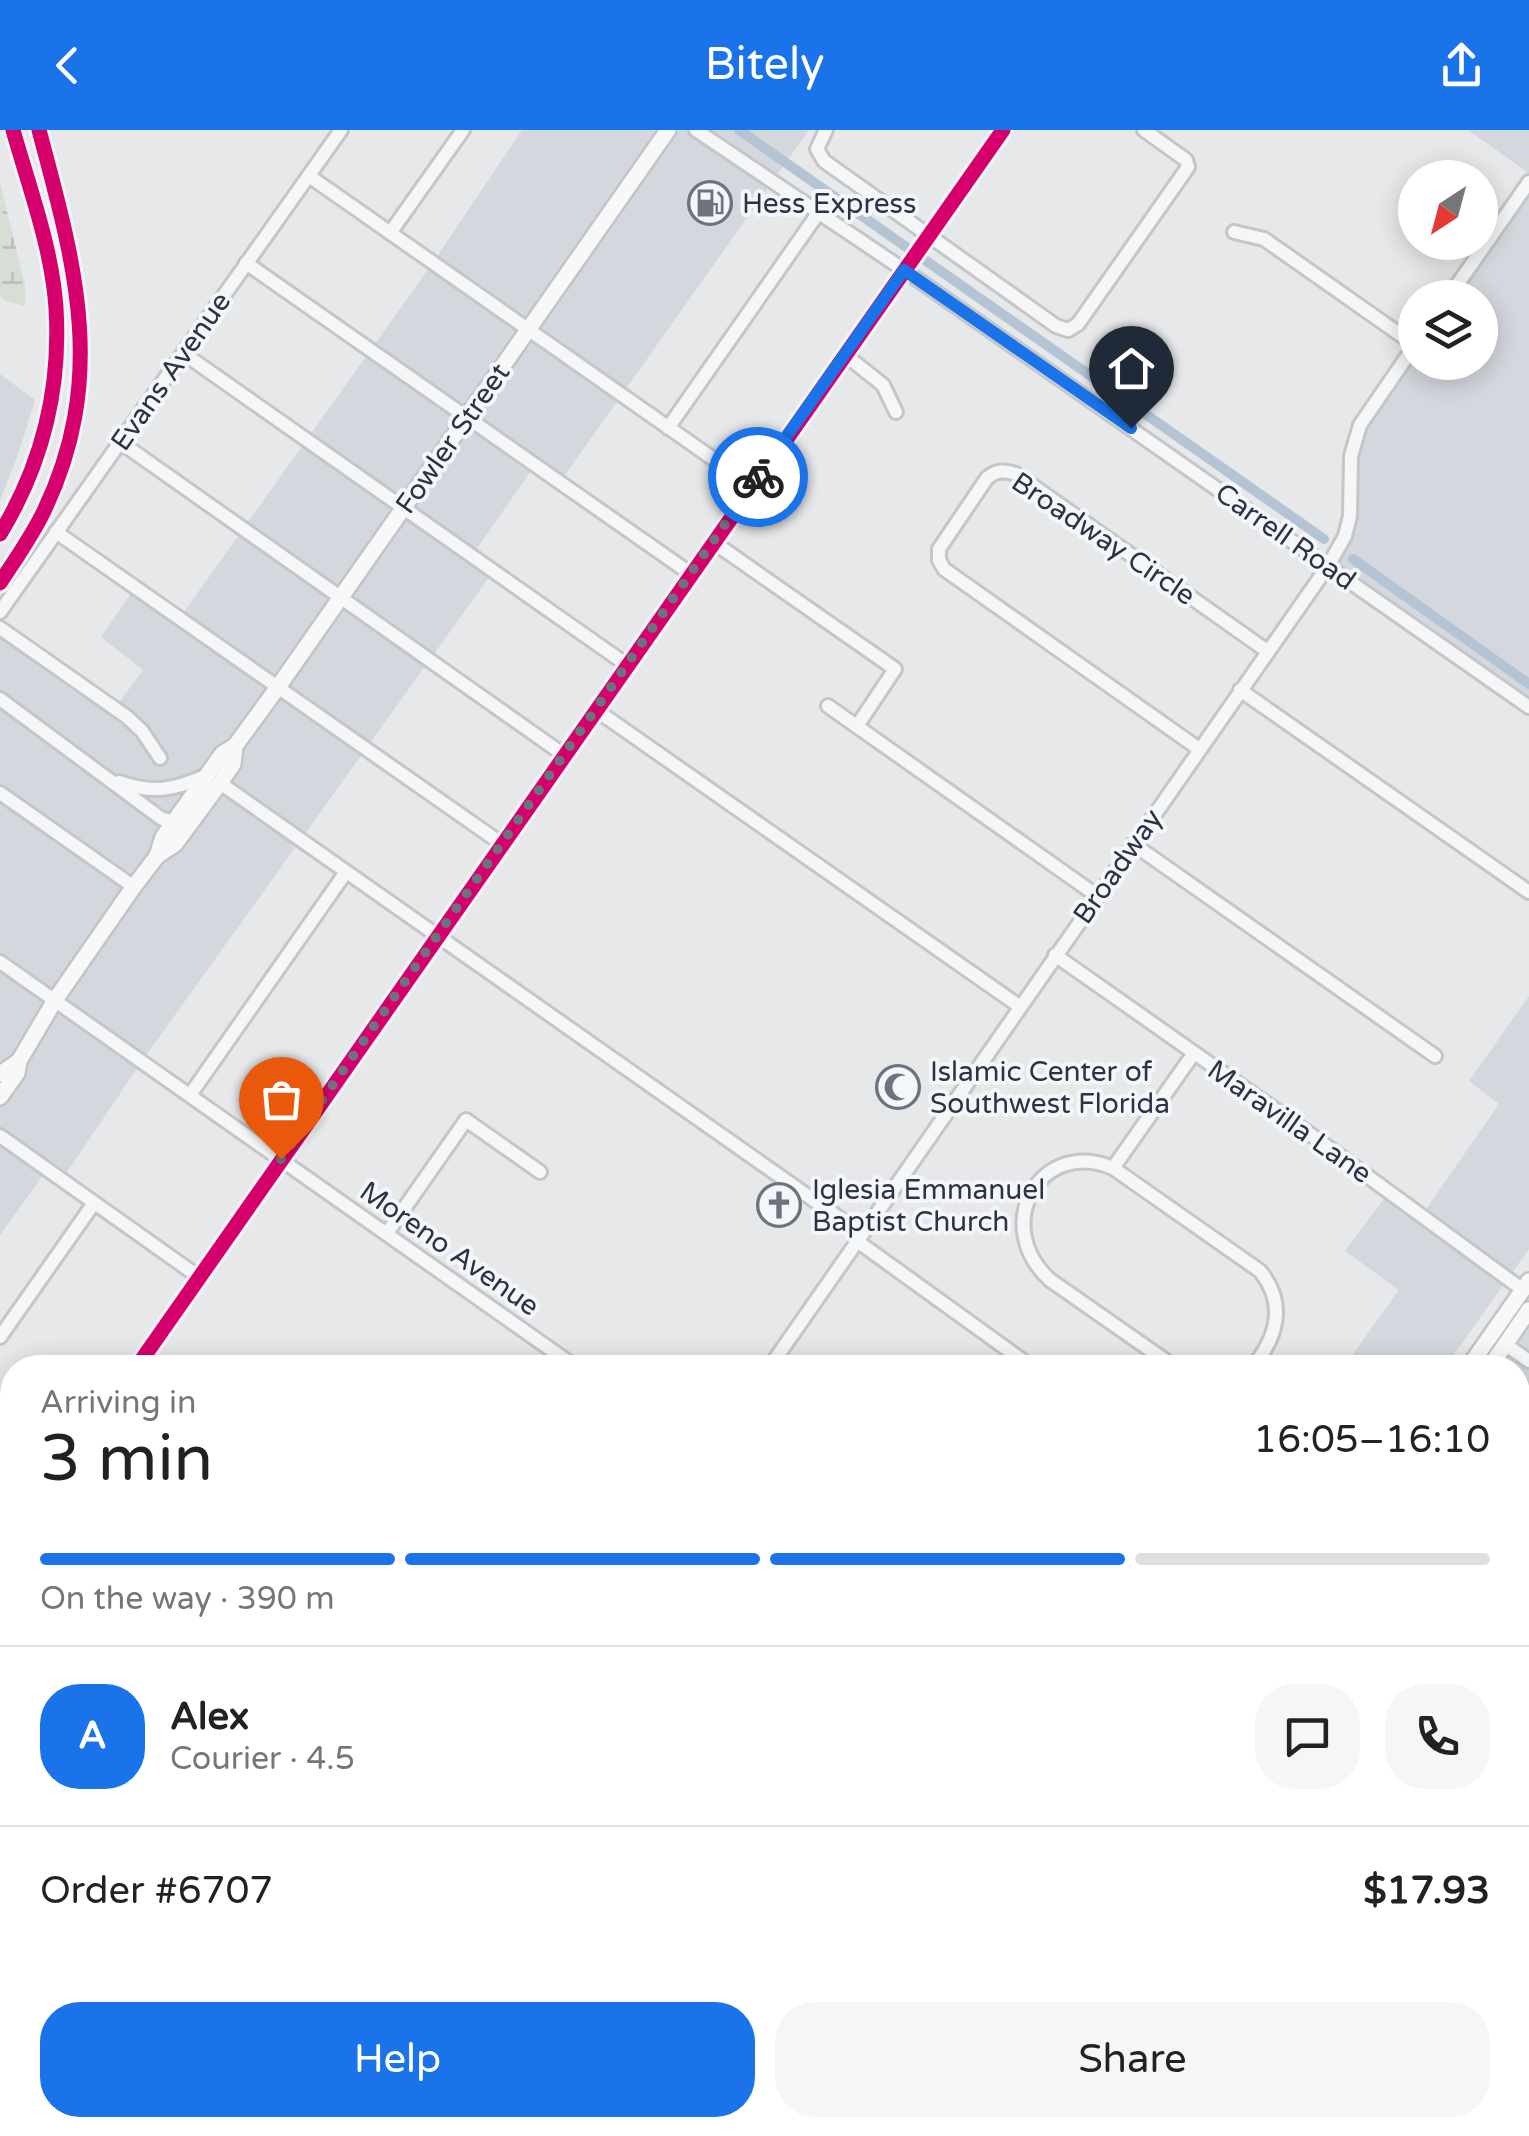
<!DOCTYPE html>
<meta charset="utf-8">
<style>
body{margin:0;font-family:"Varela Round",sans-serif;background:#f6f6f6;color:#222;height:100vh;display:flex;flex-direction:column;font-size:38px;white-space:nowrap}
*{box-sizing:border-box;margin:0}
p{font-size:32px;color:#767676}
.icon{flex:none;width:55px;height:55px;fill:none;stroke:currentColor;stroke-width:2;stroke-linecap:round;stroke-linejoin:round}
.map{position:relative;flex:1;overflow:hidden}
.details{position:absolute;left:0px;top:1225px;width:1530px;height:782px;display:flex;flex-direction:column;background:#fff;border-radius:40px 40px 0 0;box-shadow:0 5px 25px #0003}
.details>*{flex:none}
.needle{width:65px;rotate:216deg}
.controls{position:absolute;left:1398px;top:30px;display:grid;gap:20px}
.controls a{display:grid;place-items:center;width:100px;height:100px;border-radius:50%;background:#fff;box-shadow:0 5px 25px #0003;font-size:50px}
.pin{position:absolute;display:grid;place-items:center;width:85px;height:85px;color:#fff;margin:-102px -42px;border-radius:50% 50% 50% 0;rotate:-45deg;box-shadow:0 0 10px #0007}
.pin .icon{rotate:45deg}
.courier{position:absolute;display:grid;place-items:center;width:100px;height:100px;margin:-50px;border:8px solid #1a73e8;border-radius:50%;background:#fff;color:#222;box-shadow:0 2px 12px #0007}
.head em{font-style:normal;font-weight:600}
.head div{display:flex;flex-direction:column-reverse}
.head{display:flex;align-items:center;justify-content:space-between;height:170px;padding:0 40px}
h1{font-size:65px;font-weight:600;line-height:75px}
.bar{display:grid;grid-template-columns:repeat(4,1fr);gap:15px 10px;align-content:center;height:120px;padding:0 40px}
.bar i{height:12px;border-radius:8px;background:#e0e0e0}
.bar .selected{background:#1a73e8}
.bar p{grid-column:span 4}
.line{display:flex;align-items:center;gap:25px;padding:0 40px;border-top:2px solid #e0e0e0}
.line div{flex:1}
.round{display:grid;place-items:center;flex:none;width:105px;height:105px;border-radius:40px;background:#f6f6f6}
.action{display:flex;gap:20px;margin-top:auto;padding:20px 40px}
.action a{flex:1;height:115px;border-radius:40px;background:#1a73e8;color:#fff;font-size:40px;font-weight:600;line-height:115px;text-align:center}
.action a+a{background:#f6f6f6;color:#222}
header{display:flex;justify-content:space-between;align-items:center;height:130px;padding:0 40px;background:#1a73e8;color:#fff;font-size:45px;font-weight:600}
.map>svg:first-child{display:block}
.built{fill:#d4d7dd}
.wetland{fill:url(#wetland-marsh)}
.lines{fill:none;stroke-linecap:round;stroke-linejoin:round}
.canal{stroke:#b4c4d5;stroke-width:10}
.minor-casing{stroke:#c4c6c8;stroke-width:18}
.major-casing{stroke:#c2c5c8;stroke-width:20}
.minor{stroke:#f5f6f7;stroke-width:12}
.major{stroke:#f8f8f8;stroke-width:15}
.cycleway-casing{stroke:#f4f6f9;stroke-width:21}
.cycleway{stroke:#d6006c;stroke-width:15}
.done{stroke:#6c737f;stroke-width:10;stroke-dasharray:0 18}
.route{stroke:#1a73e8;stroke-width:12}
.labels{text-anchor:middle;stroke-width:8;stroke-linejoin:round;paint-order:stroke}
.poi-label{font-size:28px;fill:#2b3445;stroke:#f4f6f9;text-anchor:start}
.street-label{font-size:28px;fill:#2b3445;stroke:#f4f6f9}
</style>
<header><svg class="icon" aria-label="back" viewBox="0 0 24 24"><path d="M15 5l-7 7 7 7"/></svg>Bitely<svg class="icon" aria-label="share" viewBox="0 0 24 24"><path d="M12 15V3M7 8l5-5 5 5M5 13v7h14v-7"/></svg></header>
<div class="map">
<svg width="1529" height="2006" viewBox="0 0 1529 2006">
<defs>
<pattern id="wetland-marsh" width="20" height="14" patternUnits="userSpaceOnUse" patternTransform="scale(2.5)"><rect width="20" height="14" fill="#d6ded6"/><path d="M1 5h8M5 5V1M11 12h8M15 12V8" fill="none" stroke="#b8bfb9"/></pattern>
</defs>
<rect width="100%" height="100%" fill="#e6e8ea"/>
<g class="built">
<polygon points="522,0 662,0 153,723 17,926 4,931 0,937 0,495 115,578 143,540 101,507 135,458 179,489 432,134"/>
<polygon points="673,0 686,0 770,55 558,355 533,338 471,427 492,443 142,931 59,1054 44,1044 0,1105 0,976 19,949 23,934 60,873"/>
<polygon points="706,0 809,0 776,46"/>
<polygon points="1468,0 1529,0 1529,44 1471,127 1527,42"/>
<polygon points="1529,60 1529,570 1336,433 1365,297 1415,223 1415,232 1480,232 1480,168 1454,167"/>
<polygon points="0,244 35,270 16,330 0,370"/>
<polygon points="1529,866 1529,1119 1445,1237 1343,1238 1399,1160 1345,1121 1386,1066 1420,1088 1499,974 1469,951"/>
<polygon points="1529,1188 1529,1396 1518,1388 1518,1238 1495,1238"/>
<polygon points="722,1995 916,1995 909,2006 737,2006"/>
</g>
<polygon class="wetland" points="0,53 25,155 25,176 5,171 0,166"/>
<g class="lines">
<g class="canal">
<polyline points="739,0 1324,409"/>
<polyline points="1353,429 1529,554"/>
</g>
<g class="minor-casing">
<g id="minor">
<polyline points="696,0 904,140 1529,577"/>
<polyline points="826,0 817,19 824,31 1056,196 1068,200 1078,194 1188,37 1186,30 1144,0"/>
<polyline points="309,46 752,356"/>
<polyline points="390,103 463,0"/>
<polyline points="246,133 691,444"/>
<polyline points="1448,168 1529,52"/>
<polyline points="183,223 627,535"/>
<polyline points="844,224 883,255 896,282"/>
<polyline points="668,298 819,82"/>
<polyline points="120,312 564,625"/>
<polyline points="56,402 502,714"/>
<polyline points="713,412 895,539 857,596"/>
<polyline points="0,482 341,0"/>
<polyline points="0,498 127,587 142,601 160,628"/>
<polyline points="1240,560 1529,762"/>
<polyline points="0,569 162,689 175,691"/>
<polyline points="828,576 1096,765"/>
<polyline points="596,580 1019,876"/>
<path d="M1199 619 944 439 939 430V419L987 348C997 340 1004 340 1016 344L1267 521"/>
<path d="M119 652C152 664 174 660 205 646"/>
<polyline points="220,653 862,1104"/>
<polyline points="0,663 134,757"/>
<polyline points="1133,714 1435,926"/>
<polyline points="1055,825 1314,1007 1523,1160"/>
<polyline points="0,832 577,1238"/>
<polyline points="190,965 346,742"/>
<polyline points="0,1006 199,1147"/>
<polyline points="1113,1038 1194,923"/>
<polyline points="387,1103 466,990 540,1042"/>
<polyline points="857,1111 1033,1238"/>
<polyline points="0,1207 94,1073"/>
<polyline points="1505,1214 1529,1231"/>
<polyline points="136,1238 1003,0"/>
<polyline points="769,1238 1328,436 1345,406 1350,386 1351,326 1360,295 1415,215 1264,109 1234,102"/>
<path d="M1176 1238 1050 1150C990 1095 1041 1007 1113 1038L1260 1141C1287 1174 1277 1207 1252 1238"/>
<polyline points="1518,1392 1529,1400"/>
<polyline points="0,1430 12,1412"/>
<polyline points="0,1501 12,1509"/>
<polyline points="1518,1561 1529,1569"/>
<polyline points="1518,1652 1529,1635"/>
<polyline points="0,1666 12,1648"/>
<polyline points="0,1728 12,1737"/>
<polyline points="1518,1730 1529,1738"/>
<polyline points="1518,1894 1529,1902"/>
<polyline points="0,1909 12,1891"/>
<polyline points="712,1995 727,2006"/>
<polyline points="1154,1995 1161,2006"/>
<polyline points="1231,1995 1247,2006"/>
<polyline points="1414,1995 1429,2006"/>
<polyline points="97,2006 105,1995"/>
<polyline points="264,2006 272,1995"/>
<polyline points="432,2006 440,1995"/>
<polyline points="599,2006 607,1995"/>
</g>
</g>
<g class="major-casing">
<g id="major">
<path d="M0 404C42 335 61 259 56 178 52 118 29 57 13 0"/>
<path d="M0 453C15 430 32 406 44 381 108 247 75 135 39 0"/>
<polyline points="157,726 163,707 222,624 235,616 278,557 668,0"/>
<polyline points="0,944 19,931"/>
<polyline points="0,967 17,943 19,931 55,870 132,759 157,726 175,714 220,653 233,634 235,616"/>
<polyline points="1468,1238 1529,1151"/>
<polyline points="1489,1238 1529,1180"/>
<polyline points="929,2006 936,1995"/>
<polyline points="948,2006 956,1995"/>
</g>
</g>
<use href="#minor" class="minor"/>
<use href="#major" class="major"/>
<g class="cycleway-casing">
<g id="cycleway">
<path d="M0 404C42 335 61 259 56 178 52 118 29 57 13 0"/>
<path d="M0 453C15 430 32 406 44 381 108 247 75 135 39 0"/>
<polyline points="136,1238 1003,0"/>
</g>
</g>
<use href="#cycleway" class="cycleway"/>
</g>
<g class="lines">
<polyline class="done" points="281,1029 758,347"/>
<polyline class="route" points="758,347 904,140 1131,298"/>
</g>
<defs>
<g id="fuel-ring" transform="scale(2.25)"><circle r="9.5" fill="#f4f6f9" stroke="#6c737f" stroke-width="1.5"/><path d="M-5.5-6h7V0h2V4h1.3V-2.5L3-4.5l.8-.8L6-3V5H2.5V1h-1V6h-7ZM-4.2-4.7v3.2H.2V-4.7Z" fill="#6c737f"/></g>
<g id="mosque-ring" transform="scale(2.25)"><circle r="9.5" fill="#f4f6f9" stroke="#6c737f" stroke-width="1.5"/><path d="M3.5-4.9A6 6 0 1 0 3.5 4.9A5 5 0 1 1 3.5-4.9Z" fill="#6c737f"/></g>
<g id="church-ring" transform="scale(2.25)"><circle r="9.5" fill="#f4f6f9" stroke="#6c737f" stroke-width="1.5"/><path d="M-1.2-6h2.4v3.5h3.3v2.4h-3.3V6h-2.4V-.1h-3.3v-2.4h3.3Z" fill="#6c737f"/></g>
</defs>
<g fill-rule="evenodd">
<use href="#fuel-ring" x="710" y="73"/>
<use href="#mosque-ring" x="898" y="957"/>
<use href="#church-ring" x="779" y="1075"/>
</g>
<g class="labels">
<g class="poi-label">
<text x="742" y="83">Hess Express</text>
<text x="930" y="951">Islamic Center of<tspan x="930" dy="32">Southwest Florida</tspan></text>
<text x="812" y="1069">Iglesia Emmanuel<tspan x="812" dy="32">Baptist Church</tspan></text>
</g>
<g class="street-label">
<text transform="translate(170 241) rotate(-55)" y="10">Evans Avenue</text>
<text transform="translate(452 308) rotate(-55)" y="10">Fowler Street</text>
<text transform="translate(1286 406) rotate(35)" y="10">Carrell Road</text>
<text transform="translate(1104 408) rotate(34)" y="10">Broadway Circle</text>
<text transform="translate(1117 736) rotate(-55)" y="10">Broadway</text>
<text transform="translate(1290 991) rotate(35)" y="10">Maravilla Lane</text>
<text transform="translate(450 1118) rotate(35)" y="10">Moreno Avenue</text>
</g>
</g>
</svg>
<div class="controls">
<a><svg class="needle" viewBox="-14 -14 28 28"><path d="M0-13l5 13h-10z" fill="#e53935"/><path d="M0 13l5-13h-10z" fill="#767676"/></svg></a>
<a><svg class="icon" aria-label="layers" viewBox="0 0 24 24"><path d="M12 4l9 5-9 5-9-5zM3 14l9 5 9-5"/></svg></a>
</div>
<div class="pin" style="left:281px;top:1029px;background:#ea580c"><svg class="icon" aria-label="bag" viewBox="0 0 24 24"><path d="M5 8h14l-1 12H6zM9 8a3 3 0 0 1 6 0"/></svg></div>
<div class="pin" style="left:1131px;top:298px;background:#1f2937"><svg class="icon" aria-label="home" viewBox="0 0 24 24"><path d="M3 11l9-7 9 7M6 9v11h12V9"/></svg></div>
<div class="courier" style="left:758px;top:347px"><svg class="icon" aria-label="bike" viewBox="0 0 24 24"><circle cx="6" cy="16" r="4"/><circle cx="18" cy="16" r="4"/><path d="M6 16l4-8h5l3 8M10 8l3 8H6M13 5h3"/></svg></div>
<section class="details">
<div class="head"><div><h1>3 min</h1><p>Arriving in</p></div><em>16:05–16:10</em></div>
<div class="bar"><i class="selected"></i><i class="selected"></i><i class="selected"></i><i></i><p>On the way · 390 m</p></div>
<div class="line" style="height:180px"><b class="round" style="background:#1a73e8;color:#fff">A</b><div><b>Alex</b><p>Courier · 4.5</p></div><a class="round"><svg class="icon" aria-label="chat" viewBox="0 0 24 24"><path d="M4 5h16v11H9l-5 4z"/></svg></a><a class="round"><svg class="icon" aria-label="phone" viewBox="0 0 24 24"><path d="M5 4h4l2 5-3 2q2 4 5 5l2-3 5 2v4C11 20 4 13 5 4z"/></svg></a></div>
<div class="line" style="height:130px"><div>Order #6707</div><b>$17.93</b></div>
<div class="action"><a>Help</a><a>Share</a></div>
</section>
</div>
